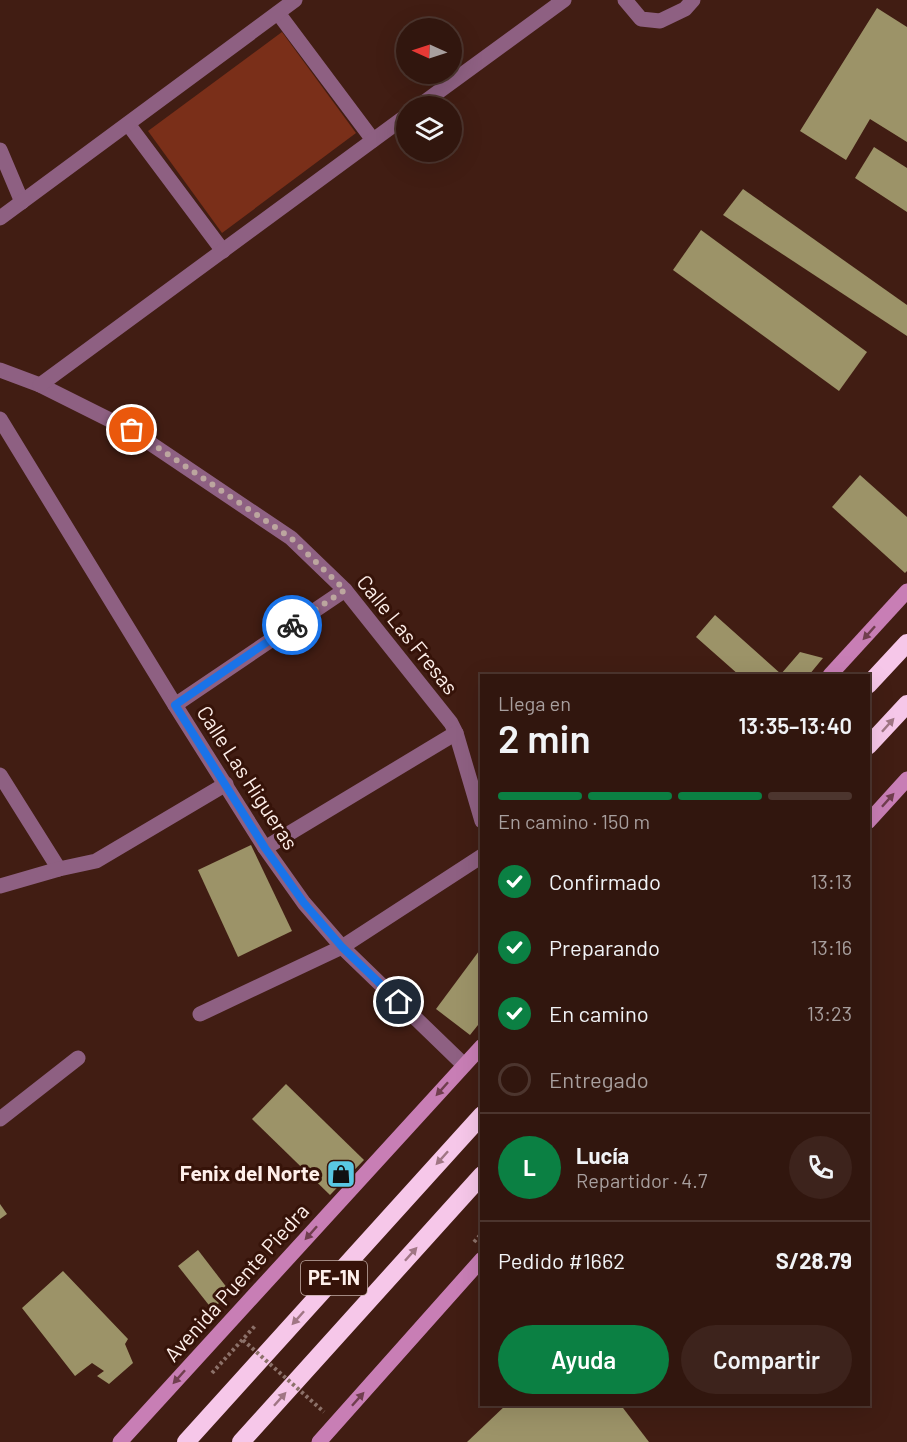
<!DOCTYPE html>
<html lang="es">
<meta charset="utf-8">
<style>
body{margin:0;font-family:Barlow,sans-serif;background:#3d231c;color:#f1f3f6;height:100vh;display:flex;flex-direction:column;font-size:22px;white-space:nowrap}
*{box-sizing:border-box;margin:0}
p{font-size:20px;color:#a89f9e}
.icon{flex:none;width:33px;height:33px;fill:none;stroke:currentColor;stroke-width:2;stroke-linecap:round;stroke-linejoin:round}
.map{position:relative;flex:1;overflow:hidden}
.details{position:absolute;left:480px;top:674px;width:390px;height:732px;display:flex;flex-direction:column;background:#31160e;border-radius:0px;box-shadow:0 6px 24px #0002,0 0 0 2px #4c352e}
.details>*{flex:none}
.needle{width:39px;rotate:273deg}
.tools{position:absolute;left:396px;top:18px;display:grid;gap:12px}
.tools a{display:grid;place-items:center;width:66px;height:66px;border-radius:50%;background:#31160e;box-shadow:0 6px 24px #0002,0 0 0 2px #4c352e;font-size:30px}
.pin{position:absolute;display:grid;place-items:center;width:51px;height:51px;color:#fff;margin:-26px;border:3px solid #fff;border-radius:50%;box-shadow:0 2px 6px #0007}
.courier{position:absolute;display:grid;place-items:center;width:60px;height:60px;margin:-30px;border:4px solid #1a73e8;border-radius:50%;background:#fff;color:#222;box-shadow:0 2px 8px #0007}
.summary em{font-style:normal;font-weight:600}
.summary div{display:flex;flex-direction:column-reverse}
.summary{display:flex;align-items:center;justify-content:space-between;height:102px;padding:0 18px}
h1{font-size:39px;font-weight:600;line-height:45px}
.bar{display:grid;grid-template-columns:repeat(4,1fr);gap:9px 6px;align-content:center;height:72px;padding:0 18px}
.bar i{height:8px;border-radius:4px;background:#4c352e}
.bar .active{background:#0b8043}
.bar p{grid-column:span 4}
.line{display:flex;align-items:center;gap:15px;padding:0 18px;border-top:2px solid #4c352e}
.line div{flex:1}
.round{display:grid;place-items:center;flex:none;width:63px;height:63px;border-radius:32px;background:#3d231c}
ol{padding:0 18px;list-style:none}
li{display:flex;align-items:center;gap:18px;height:66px}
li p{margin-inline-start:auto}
li .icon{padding:6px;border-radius:50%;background:#0b8043;color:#fff;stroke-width:4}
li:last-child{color:#a89f9e}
li i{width:33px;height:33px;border:3px solid #4c352e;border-radius:50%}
.primary-button{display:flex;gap:12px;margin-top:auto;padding:12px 18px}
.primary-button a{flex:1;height:69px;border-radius:36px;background:#0b8043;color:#fff;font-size:24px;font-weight:600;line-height:69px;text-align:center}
.primary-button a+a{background:#3d231c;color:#f1f3f6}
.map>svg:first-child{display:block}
.green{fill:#7a2f19}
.building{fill:#9c9368}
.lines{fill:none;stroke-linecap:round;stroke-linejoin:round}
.path{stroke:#8c7169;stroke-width:4;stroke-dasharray:3 3;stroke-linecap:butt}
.street{stroke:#8e6082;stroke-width:15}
.secondary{stroke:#c87eb5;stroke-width:15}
.highway{stroke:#f6c7e9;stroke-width:18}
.path-bridge{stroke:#8c7169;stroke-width:4;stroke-dasharray:3 3;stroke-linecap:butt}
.oneway{fill:#703e4e}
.oneway2{fill:#a07684}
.done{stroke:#bca69f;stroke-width:6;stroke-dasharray:0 10.8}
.route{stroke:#1a73e8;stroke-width:8}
.labels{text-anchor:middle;stroke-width:6;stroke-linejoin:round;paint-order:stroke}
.shield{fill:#361309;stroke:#c2ada6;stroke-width:1.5}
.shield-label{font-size:20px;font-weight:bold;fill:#feefea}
.street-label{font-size:21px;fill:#feefea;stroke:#361309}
.poi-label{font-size:21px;font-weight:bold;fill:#feefea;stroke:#361309;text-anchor:end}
</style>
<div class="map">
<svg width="907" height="1442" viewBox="0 0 907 1442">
<rect width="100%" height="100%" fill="#411d13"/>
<polygon class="green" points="282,32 356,133 222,233 148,131"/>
<g class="building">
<polygon points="877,8 907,27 907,142 870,119 846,160 800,131"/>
<polygon points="874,147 907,168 907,212 855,178"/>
<polygon points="743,189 907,305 907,336 723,215"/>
<polygon points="701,230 867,352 839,391 673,270"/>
<polygon points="860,475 907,517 907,571 905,573 832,507"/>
<polygon points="715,615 781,674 800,652 823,658 809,675 739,675 696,637"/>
<polygon points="251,845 292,931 238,957 198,870"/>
<polygon points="482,947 482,1020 470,1035 436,1009"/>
<polygon points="286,1084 364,1160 330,1195 252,1119"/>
<polygon points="0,1204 7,1214 0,1219"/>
<polygon points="198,1250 231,1293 212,1309 178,1266"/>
<polygon points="63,1271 128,1339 125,1344 133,1363 109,1384 97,1376 104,1371 92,1363 75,1376 22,1308"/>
<polygon points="507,1404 620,1404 649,1442 467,1442"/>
</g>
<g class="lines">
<g class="path">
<polyline points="474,1242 482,1233"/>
<polyline points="212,1373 255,1326"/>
</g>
<g class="street">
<polyline points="625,0 641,19 660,21 685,9 693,0"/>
<polyline points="278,13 373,140"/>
<polyline points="419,106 564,0"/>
<polyline points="128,124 223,251"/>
<polyline points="0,150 22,202"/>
<polyline points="0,218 295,0"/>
<polyline points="0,370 40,385 132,431 291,538 345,590 451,723 456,733 482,821"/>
<polyline points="40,385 406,116"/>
<polyline points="0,419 175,705 265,848 304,903 342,947 464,1065"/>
<polyline points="175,705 345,590"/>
<polyline points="0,775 59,869"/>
<polyline points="265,848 456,733"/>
<polyline points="0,886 59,869 96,861 226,784"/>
<polyline points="200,1014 342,947 482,856"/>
<polyline points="0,1119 78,1058"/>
</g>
<g class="secondary">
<polyline points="830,675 907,591"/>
<polyline points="868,822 907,779"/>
<polyline points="120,1442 482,1046"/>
<polyline points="319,1442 482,1259"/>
</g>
<g class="highway">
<polyline points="868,685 907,643"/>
<polyline points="868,746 907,704"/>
<polyline points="186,1442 482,1115"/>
<polyline points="241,1442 482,1175"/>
</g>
<polyline class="path-bridge" points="243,1340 324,1412"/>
</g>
<defs><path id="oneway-solid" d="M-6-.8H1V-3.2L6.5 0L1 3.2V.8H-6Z" transform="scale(1.5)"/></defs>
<g class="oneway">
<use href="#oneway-solid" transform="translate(869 633) rotate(132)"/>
<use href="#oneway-solid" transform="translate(888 800) rotate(-48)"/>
<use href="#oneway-solid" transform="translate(442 1089) rotate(132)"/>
<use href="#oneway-solid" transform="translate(311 1233) rotate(132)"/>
<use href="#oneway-solid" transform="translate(179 1377) rotate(132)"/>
<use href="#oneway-solid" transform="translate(358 1399) rotate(-48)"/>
</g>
<g class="oneway2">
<use href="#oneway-solid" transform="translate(888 725) rotate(-48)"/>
<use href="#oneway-solid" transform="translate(442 1158) rotate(132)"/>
<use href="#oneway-solid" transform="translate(411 1254) rotate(-48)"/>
<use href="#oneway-solid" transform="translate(298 1318) rotate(132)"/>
<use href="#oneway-solid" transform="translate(280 1399) rotate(-48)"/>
</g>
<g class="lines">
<polyline class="done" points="132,430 291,538 345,590 292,625"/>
<polyline class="route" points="292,625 175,705 265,848 304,903 342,947 399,1002"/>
</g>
<defs>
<g id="shop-square" transform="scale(1.5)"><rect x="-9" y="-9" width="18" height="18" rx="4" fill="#59c8e4" stroke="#361309"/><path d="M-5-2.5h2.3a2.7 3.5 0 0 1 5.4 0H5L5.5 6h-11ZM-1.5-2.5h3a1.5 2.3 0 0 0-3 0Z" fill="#111"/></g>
</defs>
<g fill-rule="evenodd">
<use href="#shop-square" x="341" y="1174"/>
</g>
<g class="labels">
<rect class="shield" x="301" y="1261" width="66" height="34" rx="4.5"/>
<g class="shield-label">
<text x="334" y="1285">PE-1N</text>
</g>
<g class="street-label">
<text transform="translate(407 635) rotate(51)" y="7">Calle Las Fresas</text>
<text transform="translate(247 778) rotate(57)" y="7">Calle Las Higueras</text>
<text transform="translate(237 1283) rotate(-48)" y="7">Avenida Puente Piedra</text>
</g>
<g class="poi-label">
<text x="320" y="1181">Fenix del Norte</text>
</g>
</g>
</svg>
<div class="tools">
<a><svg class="needle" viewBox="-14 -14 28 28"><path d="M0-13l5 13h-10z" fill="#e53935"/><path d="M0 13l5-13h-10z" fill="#a89f9e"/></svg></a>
<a><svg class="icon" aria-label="layers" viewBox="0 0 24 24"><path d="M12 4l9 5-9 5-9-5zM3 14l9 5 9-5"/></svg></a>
</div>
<div class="pin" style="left:132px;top:430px;background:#ea580c"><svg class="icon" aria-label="bag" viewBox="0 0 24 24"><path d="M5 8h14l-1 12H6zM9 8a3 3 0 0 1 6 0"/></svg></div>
<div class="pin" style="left:399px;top:1002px;background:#1f2937"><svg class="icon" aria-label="home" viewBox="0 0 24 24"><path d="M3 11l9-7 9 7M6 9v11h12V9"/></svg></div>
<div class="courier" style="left:292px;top:625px"><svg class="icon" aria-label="bike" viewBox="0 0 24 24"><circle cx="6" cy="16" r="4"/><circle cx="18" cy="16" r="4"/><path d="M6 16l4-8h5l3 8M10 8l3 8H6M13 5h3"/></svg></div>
<section class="details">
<div class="summary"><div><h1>2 min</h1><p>Llega en</p></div><em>13:35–13:40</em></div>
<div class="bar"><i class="active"></i><i class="active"></i><i class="active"></i><i></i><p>En camino · 150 m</p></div>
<ol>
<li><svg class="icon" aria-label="check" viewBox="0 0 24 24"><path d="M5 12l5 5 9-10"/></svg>Confirmado<p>13:13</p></li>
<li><svg class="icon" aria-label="check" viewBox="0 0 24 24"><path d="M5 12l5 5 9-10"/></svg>Preparando<p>13:16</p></li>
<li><svg class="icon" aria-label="check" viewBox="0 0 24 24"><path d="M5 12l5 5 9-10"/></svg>En camino<p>13:23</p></li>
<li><i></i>Entregado</li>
</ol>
<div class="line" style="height:108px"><b class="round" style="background:#0b8043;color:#fff">L</b><div><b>Lucía</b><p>Repartidor · 4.7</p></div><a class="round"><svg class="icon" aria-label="phone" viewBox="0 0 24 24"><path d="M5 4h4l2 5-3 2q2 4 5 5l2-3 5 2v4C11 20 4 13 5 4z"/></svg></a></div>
<div class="line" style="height:78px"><div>Pedido #1662</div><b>S/28.79</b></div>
<div class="primary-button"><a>Ayuda</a><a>Compartir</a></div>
</section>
</div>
